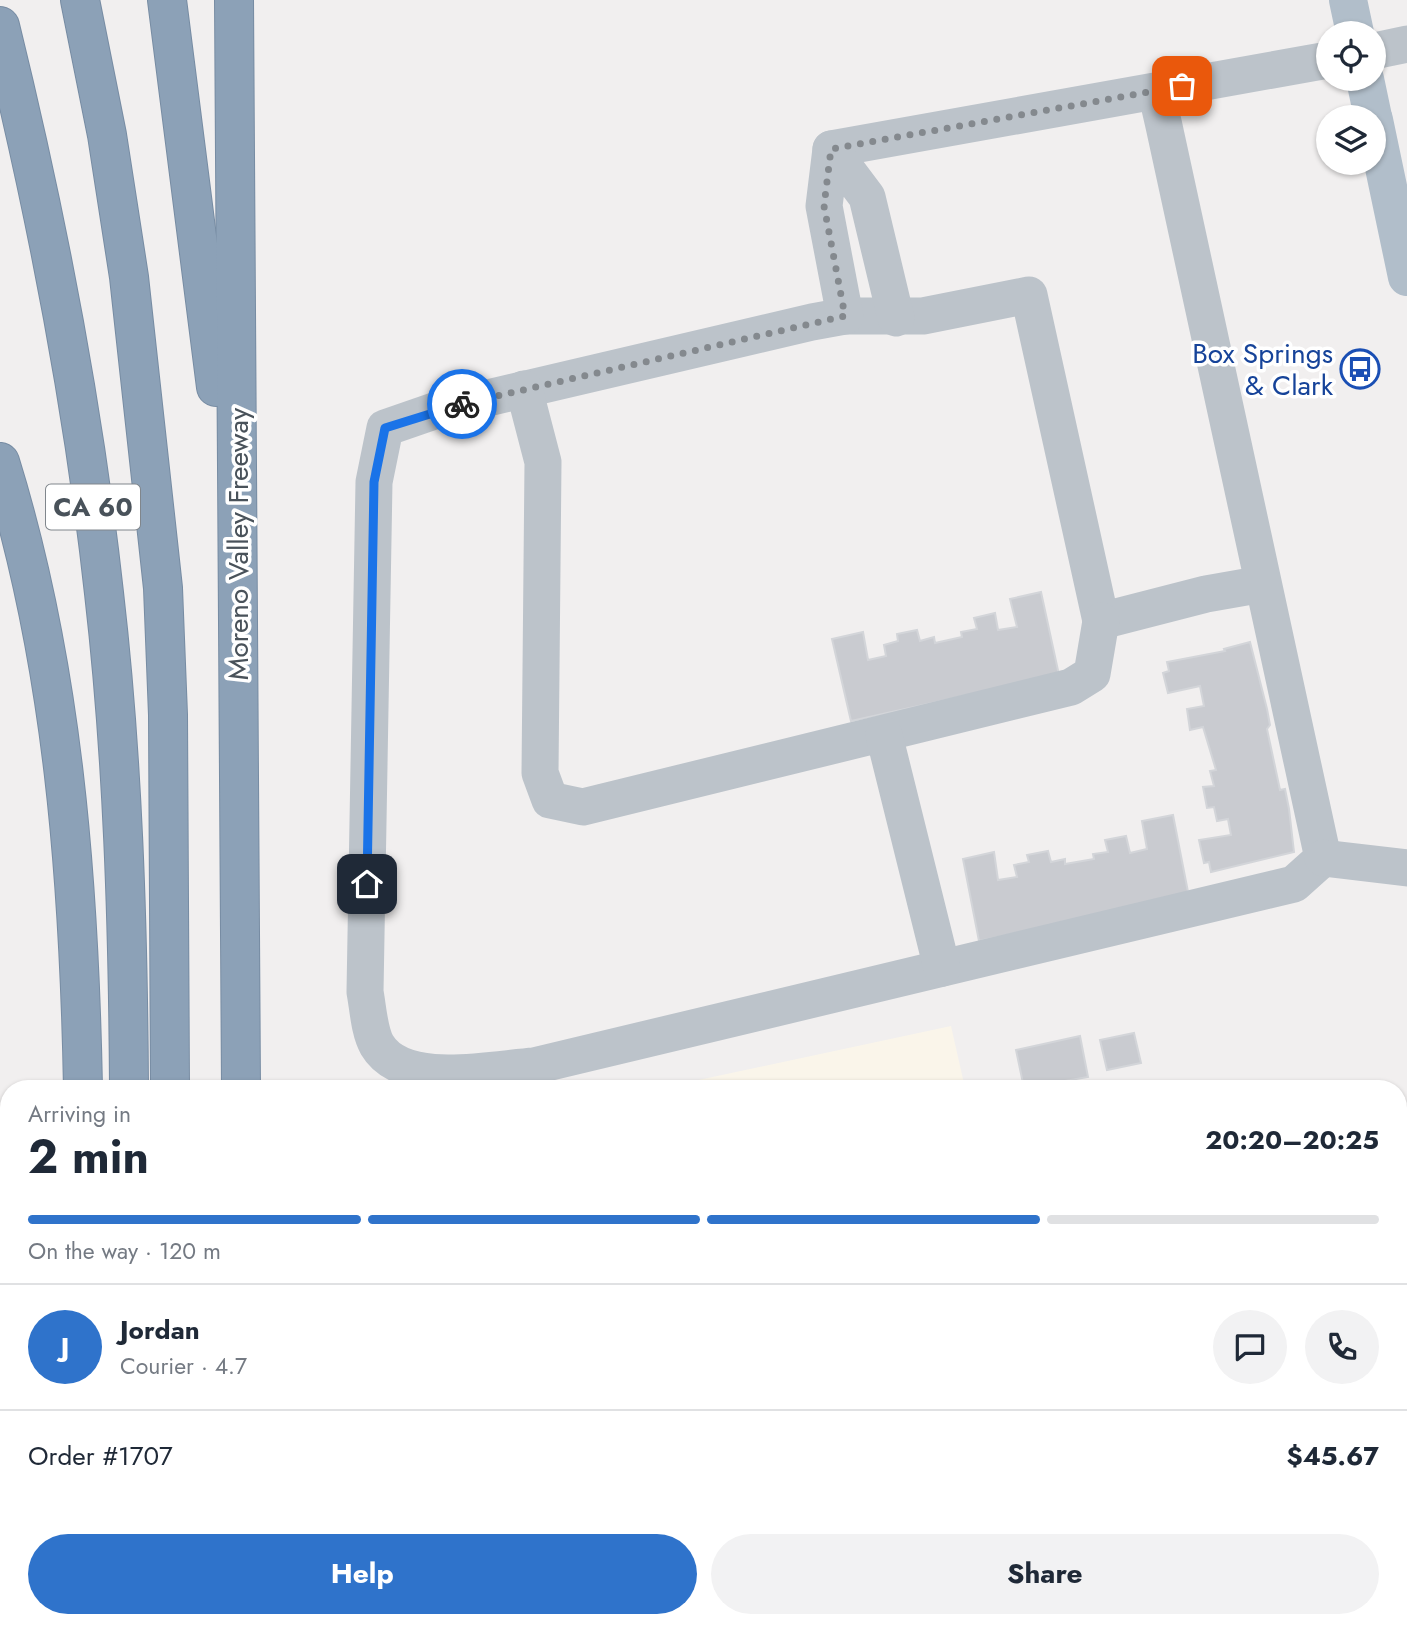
<!DOCTYPE html>
<meta charset="utf-8">
<style>
body{margin:0;font-family:Jost,sans-serif;background:#f2f2f3;color:#1f2937;height:100vh;display:flex;flex-direction:column;font-size:26px;white-space:nowrap}
*{box-sizing:border-box;margin:0}
p{font-size:23px;color:#747a83}
.icon{flex:none;width:38px;height:38px;fill:none;stroke:currentColor;stroke-width:2;stroke-linecap:round;stroke-linejoin:round}
.map{position:relative;flex:1;overflow:hidden}
.panel{position:absolute;left:0px;top:1080px;width:1407px;height:548px;display:flex;flex-direction:column;background:#fff;border-radius:28px 28px 0 0;box-shadow:0 2px 5px #0004}
.panel>*{flex:none}
.controls{position:absolute;left:1316px;top:21px;display:grid;gap:14px}
.controls a{display:grid;place-items:center;width:70px;height:70px;border-radius:50%;background:#fff;box-shadow:0 2px 5px #0004;font-size:35px}
.pin{position:absolute;display:grid;place-items:center;width:60px;height:60px;color:#fff;margin:-30px;border-radius:14px;box-shadow:0 4px 10px #0006}
.courier{position:absolute;display:grid;place-items:center;width:70px;height:70px;margin:-35px;border:5px solid #1a73e8;border-radius:50%;background:#fff;color:#222;box-shadow:0 2px 9px #0007}
.head em{font-style:normal;font-weight:700}
.head div{display:flex;flex-direction:column-reverse}
.head{display:flex;align-items:center;justify-content:space-between;height:119px;padding:0 28px}
h1{font-size:46px;font-weight:700;line-height:52px}
.bar{display:grid;grid-template-columns:repeat(4,1fr);gap:10px 7px;align-content:center;height:84px;padding:0 28px}
.bar i{height:9px;border-radius:5px;background:#e0e1e3}
.bar .selected{background:#2f73cb}
.bar p{grid-column:span 4}
.line{display:flex;align-items:center;gap:18px;padding:0 28px;border-top:2px solid #e0e1e3}
.line div{flex:1}
.round{display:grid;place-items:center;flex:none;width:74px;height:74px;border-radius:37px;background:#f2f2f3}
.cta{display:flex;gap:14px;margin-top:auto;padding:14px 28px}
.cta a{flex:1;height:80px;border-radius:42px;background:#2f73cb;color:#fff;font-size:28px;font-weight:700;line-height:80px;text-align:center}
.cta a+a{background:#f2f2f3;color:#1f2937}
.map>svg:first-child{display:block}
.commercial{fill:#faf5ea}
.building{fill:#c9cbd0;stroke:#d3d5d9;stroke-width:2}
.lines{fill:none;stroke-linecap:round;stroke-linejoin:round}
.highway-casing{stroke:#778ca3;stroke-width:40}
.minor{stroke:#bcc3ca;stroke-width:37}
.major{stroke:#b1beca;stroke-width:38}
.highway{stroke:#8ca1b7;stroke-width:38}
.done{stroke:#84898e;stroke-width:7;stroke-dasharray:0 12.6}
.route{stroke:#1a73e8;stroke-width:9}
.labels{text-anchor:middle;stroke-width:7;stroke-linejoin:round;paint-order:stroke}
.shield{fill:#fff;stroke:#80868c;stroke-width:2}
.shield-label{font-size:26px;font-weight:bold;fill:#49525a}
.transit-label{font-size:28px;fill:#164399;stroke:#fff;text-anchor:end}
.street-label{font-size:28px;fill:#49525a;stroke:#fff}
</style>
<div class="map">
<svg width="1407" height="1627" viewBox="0 0 1407 1627">
<rect width="100%" height="100%" fill="#f1efef"/>
<g class="commercial">
<polygon points="951,1026 965,1088 661,1088"/>
<polygon points="315,1619 1091,1619 1093,1627 315,1627"/>
</g>
<g class="building">
<polygon points="1041,592 1059,675 851,721 832,639 863,632 868,660 886,656 884,645 898,641 897,634 917,630 920,641 934,637 935,643 962,637 961,632 977,629 974,618 995,613 998,630 1017,627 1010,599"/>
<polygon points="1250,642 1267,709 1270,725 1267,729 1280,790 1285,789 1289,809 1294,852 1211,872 1209,862 1204,863 1199,840 1231,835 1228,819 1217,821 1214,807 1207,808 1203,787 1214,786 1210,771 1216,770 1203,727 1190,730 1187,709 1204,706 1200,686 1168,693 1163,673 1169,671 1167,662 1225,651 1224,649"/>
<polygon points="1173,815 1189,897 979,941 963,859 994,852 998,880 1017,877 1014,865 1029,862 1027,855 1048,851 1051,862 1065,859 1065,864 1094,859 1093,854 1108,852 1105,840 1126,836 1130,853 1147,849 1142,821"/>
<polygon points="1134,1033 1141,1063 1107,1070 1100,1040"/>
<polygon points="1080,1036 1088,1077 1024,1088 1016,1050"/>
<polygon points="892,1619 1012,1619 1013,1627 894,1627"/>
</g>
<g class="lines">
<g class="highway-casing">
<g id="highway">
<polyline points="80,0 107,135 129,277 163,588 168,715 170,1088"/>
<polyline points="167,0 216,387"/>
<polyline points="234,0 241,1088"/>
<path d="M0 26C46 213 83 402 104 593 123 757 128 924 129 1088"/>
<path d="M0 462C63 665 79 878 83 1088"/>
<polyline points="123,1619 123,1627"/>
<polyline points="172,1619 173,1627"/>
<polyline points="244,1619 244,1627"/>
</g>
</g>
<g class="minor">
<polyline points="1374,51 1407,44"/>
<path d="M1156 91 1164 126 1323 858 1294 884 534 1066C491 1069 403 1089 377 1045 369 1031 368 1007 365 992L374 482 385 428 437 410 812 322 845 316H923L1029 295 1101 621 1206 594 1263 584"/>
<polyline points="831,149 1328,60"/>
<polyline points="845,316 824,206 831,149 867,197 896,318"/>
<polyline points="524,389 543,462 540,773 550,800 583,807 1071,687 1092,674 1101,621"/>
<polyline points="884,735 942,968"/>
<polyline points="1323,858 1407,868"/>
<polyline points="838,1619 840,1627"/>
</g>
<g class="major">
<polyline points="1348,0 1355,33"/>
<polyline points="1365,79 1373,117"/>
<polyline points="1374,120 1407,277"/>
</g>
<use href="#highway" class="highway"/>
</g>
<g class="lines">
<polyline class="done" points="462,404 845,316 824,206 831,149 1182,86"/>
<polyline class="route" points="367,884 374,482 385,428 462,404"/>
</g>
<defs>
<g id="bus-ring" transform="scale(2.0125)"><circle r="9.5" fill="#fff" stroke="#1a4fb4" stroke-width="1.5"/><path d="M-5-6H5V4H4V6H2V4H-2V6H-4V4H-5ZM-3.5-4V0h7V-4ZM-3.5 1.2v1.5H-2V1.2ZM2 1.2v1.5H3.5V1.2Z" fill="#1a4fb4"/></g>
</defs>
<g fill-rule="evenodd">
<use href="#bus-ring" x="1360" y="369"/>
</g>
<g class="labels">
<rect class="shield" x="46" y="484.5" width="94" height="45" rx="5"/>
<g class="shield-label">
<text x="93" y="516">CA 60</text>
</g>
<g class="transit-label">
<text x="1333" y="363">Box Springs<tspan x="1333" dy="32">&amp; Clark</tspan></text>
</g>
<g class="street-label">
<text transform="translate(238 544) rotate(-90)" y="10">Moreno Valley Freeway</text>
</g>
</g>
</svg>
<div class="controls">
<a><svg class="icon" aria-label="locate" viewBox="0 0 24 24"><circle cx="12" cy="12" r="6"/><path d="M12 2v4M12 18v4M2 12h4M18 12h4"/></svg></a>
<a><svg class="icon" aria-label="layers" viewBox="0 0 24 24"><path d="M12 4l9 5-9 5-9-5zM3 14l9 5 9-5"/></svg></a>
</div>
<div class="pin" style="left:1182px;top:86px;background:#ea580c"><svg class="icon" aria-label="bag" viewBox="0 0 24 24"><path d="M5 8h14l-1 12H6zM9 8a3 3 0 0 1 6 0"/></svg></div>
<div class="pin" style="left:367px;top:884px;background:#1f2937"><svg class="icon" aria-label="home" viewBox="0 0 24 24"><path d="M3 11l9-7 9 7M6 9v11h12V9"/></svg></div>
<div class="courier" style="left:462px;top:404px"><svg class="icon" aria-label="bike" viewBox="0 0 24 24"><circle cx="6" cy="16" r="4"/><circle cx="18" cy="16" r="4"/><path d="M6 16l4-8h5l3 8M10 8l3 8H6M13 5h3"/></svg></div>
<section class="panel">
<div class="head"><div><h1>2 min</h1><p>Arriving in</p></div><em>20:20–20:25</em></div>
<div class="bar"><i class="selected"></i><i class="selected"></i><i class="selected"></i><i></i><p>On the way · 120 m</p></div>
<div class="line" style="height:126px"><b class="round" style="background:#2f73cb;color:#fff">J</b><div><b>Jordan</b><p>Courier · 4.7</p></div><a class="round"><svg class="icon" aria-label="chat" viewBox="0 0 24 24"><path d="M4 5h16v11H9l-5 4z"/></svg></a><a class="round"><svg class="icon" aria-label="phone" viewBox="0 0 24 24"><path d="M5 4h4l2 5-3 2q2 4 5 5l2-3 5 2v4C11 20 4 13 5 4z"/></svg></a></div>
<div class="line" style="height:91px"><div>Order #1707</div><b>$45.67</b></div>
<div class="cta"><a>Help</a><a>Share</a></div>
</section>
</div>
